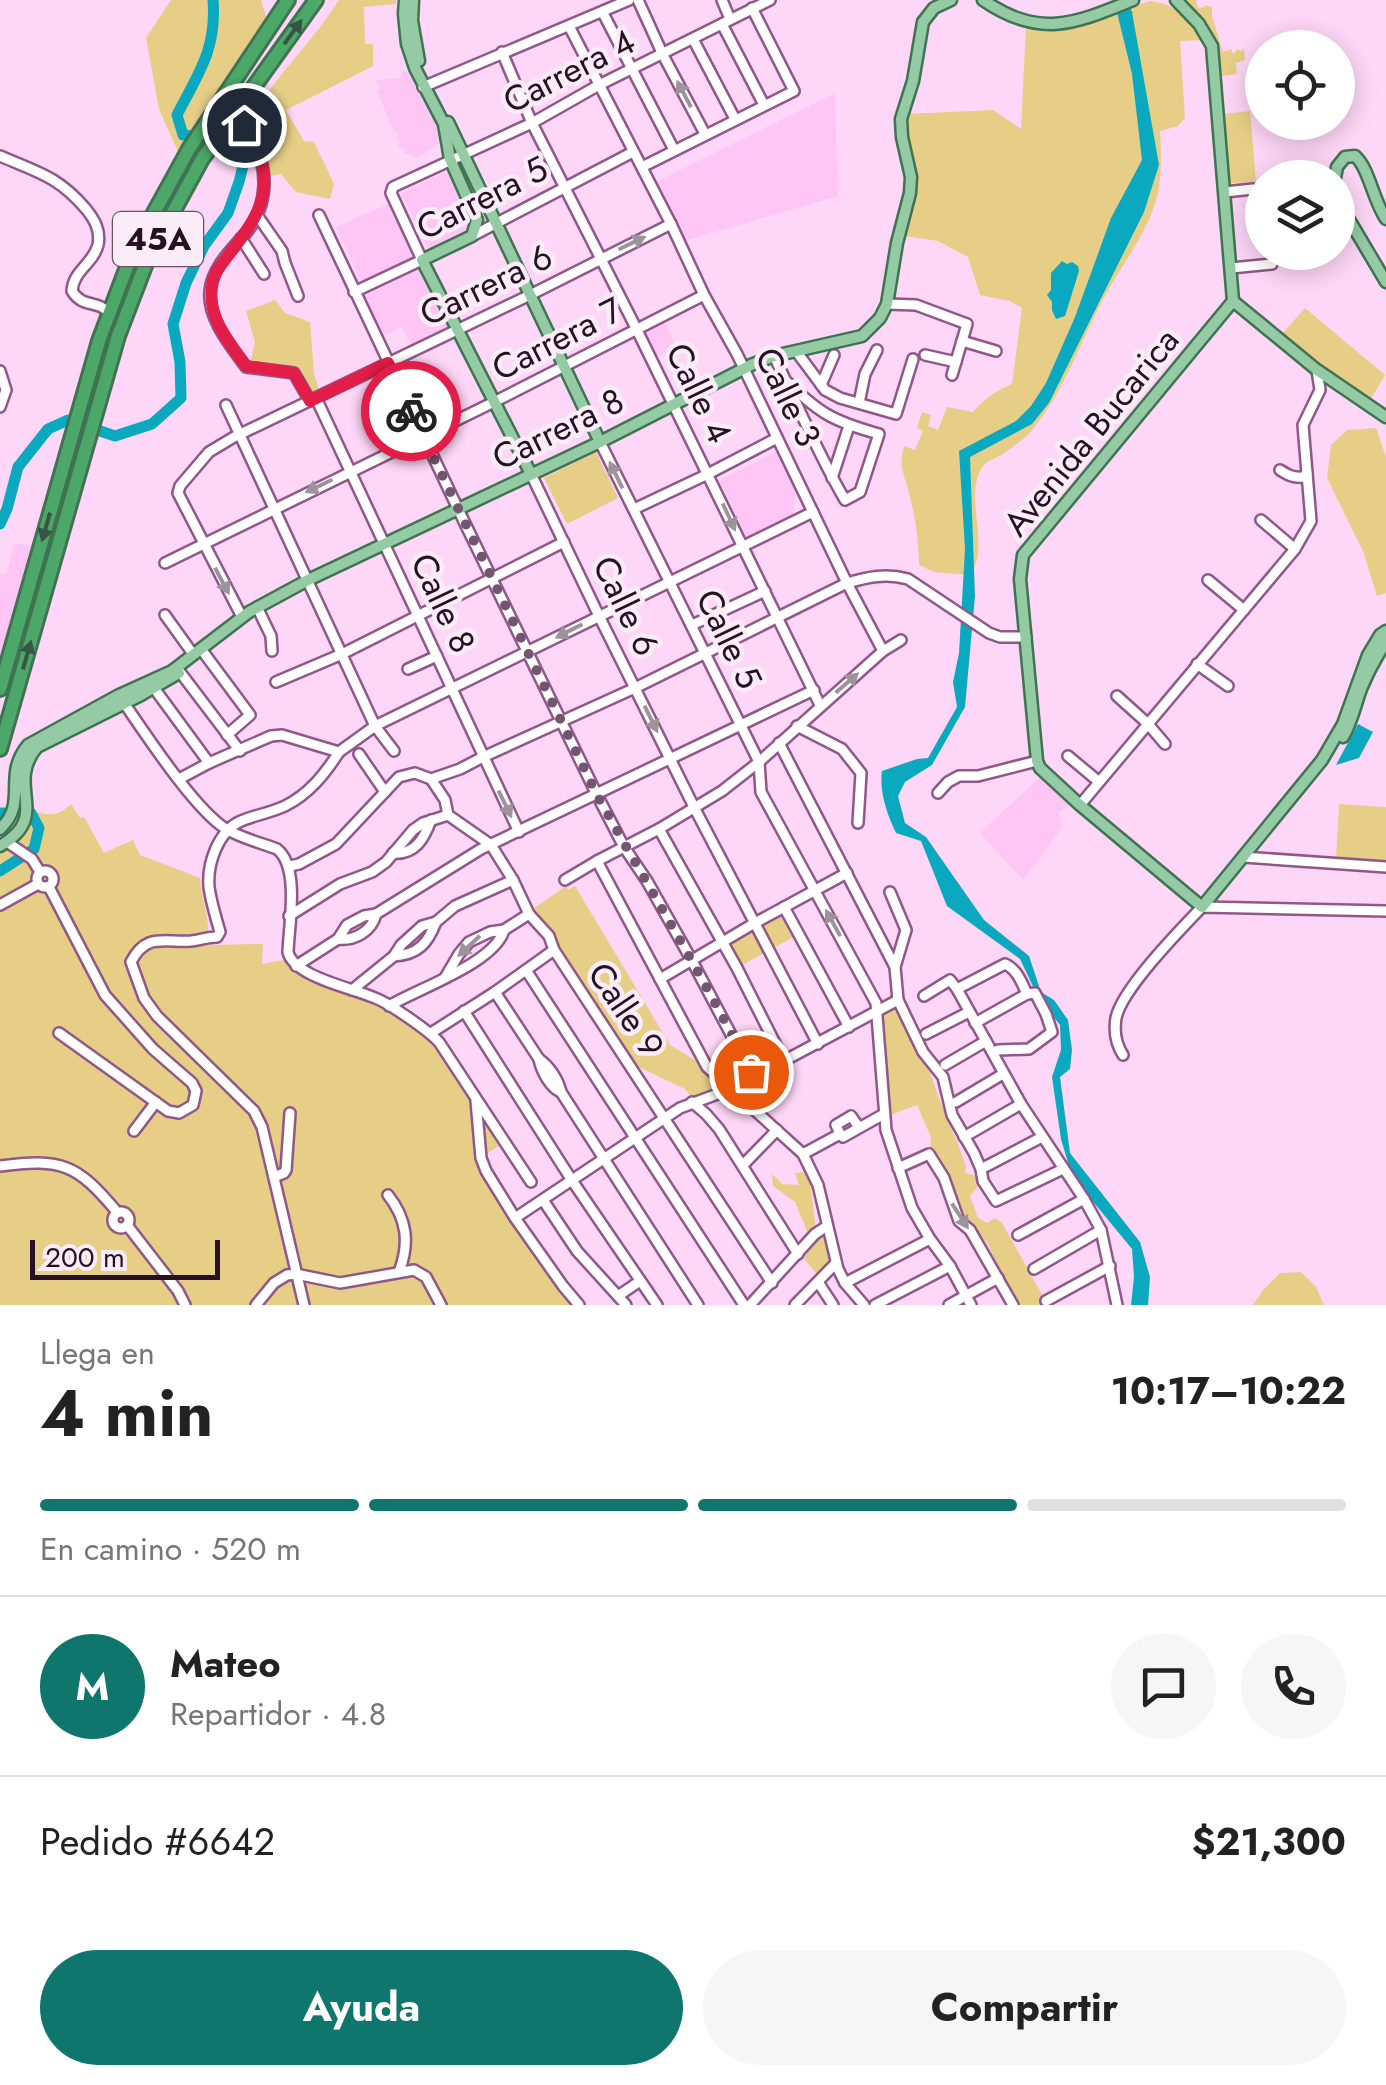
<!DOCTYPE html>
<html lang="es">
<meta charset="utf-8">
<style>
body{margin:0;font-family:Jost,sans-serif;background:#f6f6f6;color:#222;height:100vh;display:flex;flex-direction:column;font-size:38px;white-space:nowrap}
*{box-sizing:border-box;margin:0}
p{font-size:32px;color:#767676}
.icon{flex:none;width:55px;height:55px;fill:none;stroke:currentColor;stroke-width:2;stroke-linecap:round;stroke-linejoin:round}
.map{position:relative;height:1305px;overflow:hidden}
.drawer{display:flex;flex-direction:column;background:#fff;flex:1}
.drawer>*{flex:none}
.controls{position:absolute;left:1245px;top:30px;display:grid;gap:20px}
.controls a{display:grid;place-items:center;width:110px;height:110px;border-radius:50%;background:#fff;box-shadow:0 5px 25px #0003;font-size:50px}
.scale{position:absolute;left:30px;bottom:25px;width:190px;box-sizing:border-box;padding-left:10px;border:5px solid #271024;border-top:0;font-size:28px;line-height:35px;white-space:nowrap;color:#271024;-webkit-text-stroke:8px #fbedf8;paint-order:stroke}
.pin{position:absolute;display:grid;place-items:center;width:85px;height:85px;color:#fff;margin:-42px;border:5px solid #fff;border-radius:50%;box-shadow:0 2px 10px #0007}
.courier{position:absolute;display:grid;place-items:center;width:100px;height:100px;margin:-50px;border:8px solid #e11d48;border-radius:50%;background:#fff;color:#222;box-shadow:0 2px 12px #0007}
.head em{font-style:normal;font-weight:700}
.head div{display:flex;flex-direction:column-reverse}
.head{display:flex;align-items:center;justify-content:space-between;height:170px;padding:0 40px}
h1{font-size:65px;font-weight:700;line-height:75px}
.bar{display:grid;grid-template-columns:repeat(4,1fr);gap:15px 10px;align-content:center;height:120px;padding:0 40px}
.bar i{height:12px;border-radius:8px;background:#e0e0e0}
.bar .selected{background:#0f766e}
.bar p{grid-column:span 4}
.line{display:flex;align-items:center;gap:25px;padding:0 40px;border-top:2px solid #e0e0e0}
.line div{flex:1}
.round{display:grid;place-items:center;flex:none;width:105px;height:105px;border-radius:52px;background:#f6f6f6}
.cta{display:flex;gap:20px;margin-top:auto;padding:20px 40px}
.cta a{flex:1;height:115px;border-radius:60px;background:#0f766e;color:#fff;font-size:40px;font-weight:700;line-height:115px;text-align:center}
.cta a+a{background:#f6f6f6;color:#222}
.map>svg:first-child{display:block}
.built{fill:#fec5f5}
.green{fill:#e6ce87}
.water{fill:#0ba9c0}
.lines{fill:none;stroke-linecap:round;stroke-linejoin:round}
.river{stroke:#0ba9c0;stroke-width:11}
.minor-casing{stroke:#915789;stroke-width:14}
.major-casing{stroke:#3f7351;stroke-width:15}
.highway-casing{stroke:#3f7351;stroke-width:18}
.minor{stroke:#fff;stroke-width:9}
.major{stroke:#94cba5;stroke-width:10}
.highway{stroke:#4ca869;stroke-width:12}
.oneway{fill:#385443}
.oneway2{fill:#9e939c}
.done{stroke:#72556e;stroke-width:10;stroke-dasharray:0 18}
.route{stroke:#e11d48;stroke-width:12}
.labels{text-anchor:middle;stroke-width:9;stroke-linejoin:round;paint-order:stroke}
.shield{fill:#fbedf8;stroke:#675264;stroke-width:2.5}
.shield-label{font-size:32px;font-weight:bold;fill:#271024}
.street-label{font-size:35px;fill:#271024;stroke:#fbedf8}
</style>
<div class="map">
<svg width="1386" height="1305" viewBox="0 0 1386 1305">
<rect width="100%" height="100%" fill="#fed6f7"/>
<g class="built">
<polygon points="401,72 411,72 442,135 438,137 439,142 437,146 417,157 404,153 405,149 398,147 400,142 397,140 399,134 394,132 377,91 380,89 376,80 400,78"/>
<polygon points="835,93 838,196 684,241 656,182"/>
<polygon points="448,171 464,205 467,204 474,214 470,232 450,243 448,241 429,251 401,193"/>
<polygon points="393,202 414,254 412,258 362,283 336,227"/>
<polygon points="424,267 453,329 413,348 402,327 379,338 360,298"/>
<polygon points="664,319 676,348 653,358 640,330"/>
<polygon points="778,451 796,487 792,519 748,540 719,480"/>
<polygon points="15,543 36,547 0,676 0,573 6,573"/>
<polygon points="1040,777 1070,805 1059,812 1062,828 1023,880 980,833"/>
</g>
<g class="green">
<polygon points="171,0 261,0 266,17 240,64 178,152 159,109 146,38"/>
<path d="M339 0H396V4L364 7 365 44H373V66L286 110 304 141 314 142 334 184 330 199 296 192 281 174 270 176 263 144 249 121C274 77 312 43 339 0Z"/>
<path d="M1183 0H1196L1198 8 1204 7 1205 5 1212 7V16L1223 52 1232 49V53L1236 52V49L1241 51 1244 48 1245 60 1236 63 1237 74 1221 76C1217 36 1216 26 1183 0Z"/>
<path d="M1150 1C1176 4 1196 21 1206 45L1202 40 1180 41 1185 118 1178 126 1160 131C1161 151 1162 172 1158 192 1150 230 1124 261 1106 294 1082 338 1065 390 1033 429 1026 438 1014 446 1004 453 999 457 989 460 984 465 961 493 993 550 969 575L934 572 919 565C919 541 915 516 909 493 904 471 898 470 904 446L915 450 923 431 917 428 922 412 931 415 928 426 938 430 947 407 973 412C984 399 995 391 1012 384L1022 308 1010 301 980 295 968 257 938 241 905 236C911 214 917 193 916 170 914 152 907 135 906 114L993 110 1021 129 1026 25 1046 30 1071 26Z"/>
<polygon points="1250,111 1256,182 1230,183 1222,114"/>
<polygon points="275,300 285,313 310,322 314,373 320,394 312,398 298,371 251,360 255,342 246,311"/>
<polygon points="1305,308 1385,375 1369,402 1283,333"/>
<polygon points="1376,428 1386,457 1386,593 1377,596 1363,551 1327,478 1331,445 1347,430"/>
<polygon points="596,452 618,498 567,524 544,478"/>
<path d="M71 804 80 818 84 817 104 853 133 840 140 855 200 878C201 901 213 922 206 945L263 944 262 964 284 960 295 969 345 993 377 1001 429 1034 504 1143 481 1157 485 1172 578 1305H0V850L26 833 32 810C47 817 59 816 71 804Z"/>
<polygon points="1339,804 1386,807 1386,861 1336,858"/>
<polygon points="566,886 568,890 575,886 670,1045 703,1065 717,1086 694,1100 685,1089 628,1062 534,908"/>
<polygon points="784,907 799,934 737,968 722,941"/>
<polygon points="898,1000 923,1052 938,1096 958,1144 966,1166 965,1173 974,1175 980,1184 970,1196 978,1218 987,1223 995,1218 1002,1223 1043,1296 1044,1305 1016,1305 987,1242 960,1221 930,1152 931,1137 917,1105 888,1116 879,1011"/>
<polygon points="803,1172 810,1180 816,1231 809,1236 795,1202 773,1186 772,1174 782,1184 799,1185 795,1173"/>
<polygon points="818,1233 828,1233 834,1269 822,1280 804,1259"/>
<polygon points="1301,1272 1316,1287 1324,1305 1253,1305 1264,1289 1280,1273"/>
</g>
<g class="water">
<path d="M1114 0H1127L1132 12 1159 165 1144 212 1049 403 1032 424 970 457 975 596 965 707 932 765 905 782 898 796 905 823 926 837 984 920 1029 956 1041 992 1054 1000 1068 1020 1072 1050 1070 1069 1060 1077 1070 1153 1140 1242 1150 1277 1148 1305H1131L1134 1277 1132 1249 1072 1176 1061 1139 1052 1077 1061 1050 1060 1025 1039 999 1020 959 947 906 921 841 896 833C887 814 879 792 882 771L917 759 928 758 957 707 953 682 959 653 965 549 959 451 1016 421 1031 406 1046 383 1075 317 1111 218 1142 160 1132 74Z"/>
<polygon points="1062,261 1067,264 1072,262 1078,266 1079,271 1065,316 1056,319 1052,310 1052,302 1047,295 1051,290 1051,273"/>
<polygon points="1358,724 1373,732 1359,758 1336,765"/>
</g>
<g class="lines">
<g class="river">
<path d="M0 524 7 509 18 467 48 429 68 420 115 436 152 424 181 398 180 362 173 324 186 283 204 246 228 213 239 182 244 162 236 141 183 135 177 115C198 74 217 49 213 0"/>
<polyline points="0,813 4,813"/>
<polyline points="0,871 34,849 39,828 31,813"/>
</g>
<g class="minor-casing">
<g id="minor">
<polyline points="638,0 663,55 705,134"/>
<polyline points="722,0 730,19"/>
<polyline points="603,13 674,150"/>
<polyline points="722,24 764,105"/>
<polyline points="569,26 671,224 704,295 737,354 847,583 883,651"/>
<polyline points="693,39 735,119"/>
<polyline points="502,52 532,123 636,328 820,705"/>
<polyline points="423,87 629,0"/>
<path d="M228 125C241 123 245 129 251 139 270 168 268 206 246 233 231 250 212 268 210 291 207 318 231 346 246 367L294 373 310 401"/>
<polyline points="245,129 243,115 253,98"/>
<path d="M0 156C37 172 58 176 86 209 94 219 101 230 98 245 93 264 73 271 72 291 83 309 97 299 109 313"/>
<polyline points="642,167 794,91 752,8"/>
<polyline points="1225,192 1253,189"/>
<polyline points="257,215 282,251 285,263 298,296"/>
<polyline points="319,215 458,509 597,795 624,847 647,881 691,959 753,1076"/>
<polyline points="472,236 633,152"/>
<polyline points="241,238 264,274"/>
<polyline points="1231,268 1272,264"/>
<polyline points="354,292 422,260 391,193 393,187 532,123 599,85 770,0"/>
<polyline points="887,304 916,305 967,324 952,375"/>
<polyline points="962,341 996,351"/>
<polyline points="796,351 825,390 840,398 896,414 913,359"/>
<polyline points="925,355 956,362"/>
<path d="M774 356C797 404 818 454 845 500L860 492 879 434C832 421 819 413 784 379"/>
<polyline points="0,371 6,390 0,407"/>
<polyline points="821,385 834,355"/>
<polyline points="316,398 519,832"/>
<polyline points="859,403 865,374 877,350"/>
<polyline points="226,405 375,726 394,751"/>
<polyline points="600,442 759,762 761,792 876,1003 886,1130 912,1208 930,1239 950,1266 971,1305"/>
<path d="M1280 470C1288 475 1293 478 1303 477L1307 473"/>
<polyline points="531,474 599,616 695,809 818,1044"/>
<polyline points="832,478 849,426"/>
<polyline points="634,509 708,474 777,438"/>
<polyline points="1261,520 1295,549"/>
<polyline points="165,563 494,402 704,295"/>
<polyline points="1208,580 1244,610"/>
<polyline points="257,607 271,636 272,651"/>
<polyline points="165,615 193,654"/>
<polyline points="242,617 178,493 180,486 209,452 234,437 530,295 671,224"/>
<polyline points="692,625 765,591"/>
<polyline points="204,653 250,715 227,735"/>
<polyline points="1197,664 1228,686"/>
<polyline points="408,669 437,656"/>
<polyline points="180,672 240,751"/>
<polyline points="276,682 342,654 564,542"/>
<polyline points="154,688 209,763"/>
<polyline points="1117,696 1147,723 1165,744"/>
<path d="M122 700C145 733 194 809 226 829 241 838 261 843 277 849 300 867 289 924 288 952 294 977 353 988 375 998 389 1003 429 1031 439 1042L531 1182"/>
<polyline points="797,726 842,749 861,773 858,823"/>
<polyline points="779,743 895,967"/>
<polyline points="359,754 385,792"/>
<polyline points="1068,756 1098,781"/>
<polyline points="179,779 209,763 271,736 282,735 339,752 375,726 813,512"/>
<path d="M431 779 460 769 483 757 635 688 847 583C868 577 886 573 908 579L989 633 1000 637H1026"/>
<polyline points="431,779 445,800 448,815 491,845 513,880 529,914 549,936 554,950 772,1283"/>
<polyline points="938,793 948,782 959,776 978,776 1037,761"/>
<polyline points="1080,805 1295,549 1311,521 1303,425 1320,390 1317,370"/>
<polyline points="659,829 737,968 784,1061"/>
<polyline points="7,842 32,859 40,872"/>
<path d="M393 853C415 855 424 839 431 820"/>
<polyline points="1243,857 1386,867"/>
<polyline points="597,861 707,1067 803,1154 818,1185 838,1269 845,1283 864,1305"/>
<polyline points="290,866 299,864 336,844 399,777 415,773 431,779"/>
<circle cx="45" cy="879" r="8"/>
<polyline points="565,880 597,861 659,829 722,791 759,762 883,651 901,640"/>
<polyline points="49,887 105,995 153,1049 192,1083 196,1091 193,1105 179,1113 168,1111 59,1033"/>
<polyline points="890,892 906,930 895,967 898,1000 923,1052 943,1077 952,1115 974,1153 981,1169 983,1181 996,1201 1063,1169"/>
<polyline points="0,905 38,884"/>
<polyline points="784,907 849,1027"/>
<polyline points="289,916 340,884 372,872 386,862 413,830 423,823 448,815"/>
<path d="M338 939C355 941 372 931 376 914"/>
<path d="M394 956C418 955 428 943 436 922"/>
<polyline points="296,966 338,939 347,925 364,916 376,914 481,849 814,690"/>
<polyline points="526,970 744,1305"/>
<polyline points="446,976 459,954 469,942 490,932 504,930 529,914"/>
<polyline points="660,979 753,924 847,873"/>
<path d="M957 989 1005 964C1017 969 1022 983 1027 994L1035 993 1046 1014 1052 1032 1029 1049 998 1050 993 1053"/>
<polyline points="352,990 394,956 401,945 422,926 436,922 455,906 513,880"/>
<path d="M495 992 539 1059C541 1070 550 1088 561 1092"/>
<polyline points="924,996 950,980 957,989 1021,1104 1084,1199 1101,1230 1117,1305"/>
<path d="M389 1006C417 989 495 963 504 930"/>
<polyline points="464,1011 571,1179 657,1305"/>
<polyline points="975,1023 1027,994"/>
<polyline points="431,1033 495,992 554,950"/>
<polyline points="926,1034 969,1012"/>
<path d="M1123 1055C1116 1044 1114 1030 1116 1018 1122 989 1180 930 1202 907L1386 911"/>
<path d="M539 1059C549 1066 558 1079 561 1092L698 1305"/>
<polyline points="945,1065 986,1041"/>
<polyline points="476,1101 481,1158 486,1171 515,1218 563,1286 579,1305"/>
<polyline points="692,1102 706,1114 719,1129 798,1254"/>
<polyline points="956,1102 1003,1074"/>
<polyline points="134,1131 156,1102"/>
<polyline points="840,1134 836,1125 851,1116 858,1126"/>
<polyline points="964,1137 1021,1104"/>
<polyline points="803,1154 840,1134 843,1137 884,1114"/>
<polyline points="743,1165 777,1130"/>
<path d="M0 1166C62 1158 77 1164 117 1212"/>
<polyline points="898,1168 929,1154 944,1178 959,1221 970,1230 1013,1305"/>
<polyline points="981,1169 1042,1137"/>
<polyline points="274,1177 284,1173 286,1170 290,1113"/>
<path d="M388 1195C407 1219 410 1243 399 1272"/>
<polyline points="543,1200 577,1251 626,1305"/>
<circle cx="121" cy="1220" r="8"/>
<polyline points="515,1218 680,1108 731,1089 898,1000"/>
<polyline points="127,1225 178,1291 185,1305"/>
<polyline points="1018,1235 1084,1199"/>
<polyline points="1034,1269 1101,1230"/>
<polyline points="818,1282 833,1305"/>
<polyline points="845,1283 930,1239"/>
<polyline points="618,1296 640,1281"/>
<polyline points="1046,1301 1110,1266"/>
<polyline points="256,1305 274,1283 287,1275 296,1274 340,1283 414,1270 426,1277 441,1305"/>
<path d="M304 1305 262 1127 254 1111 157 1016 144 998 131 962C146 932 165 943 191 941 200 940 208 937 217 937L220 932C216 918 211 902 209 887 207 864 218 831 241 821 255 815 270 813 285 806 309 794 325 774 339 752"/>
<polyline points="750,1305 815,1234 827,1226"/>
<polyline points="795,1305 836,1263"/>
<polyline points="875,1305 950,1266"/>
<polyline points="949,1305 998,1278"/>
</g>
</g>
<g class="major-casing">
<g id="major">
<polyline points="405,0 404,14 407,44 415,68 444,124 450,159 477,220 472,236 422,260 531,474"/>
<polyline points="413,0 412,21 419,61"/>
<path d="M983 0C1040 39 1074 24 1133 0"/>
<polyline points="1176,0 1199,24 1212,46 1233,301 1023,555 1020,579 1037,761 1040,768 1080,805 1202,907 1322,760 1343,724 1368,655 1380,635 1386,631"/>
<polyline points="448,122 600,442"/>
<path d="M1335 178 1337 167 1345 157 1355 156C1369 168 1373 200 1386 219"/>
<polyline points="1338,201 1386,282"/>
<polyline points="1233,301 1317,370 1386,417"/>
<path d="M1343 737C1352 722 1355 705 1361 689 1368 672 1376 657 1386 642"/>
<path d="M0 829C29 802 2 776 28 745L119 695 172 671 249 612 308 580 600 442 753 364 774 356 862 336 880 318 887 304 897 243 910 193 911 177 902 137 901 119 913 81 923 22 934 8 951 0"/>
<path d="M0 846C53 815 4 787 37 747L141 695 179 673"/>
</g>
</g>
<g class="highway-casing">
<g id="highway">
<polyline points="0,689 99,341 133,251 189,149 288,0"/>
<polyline points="0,749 118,336 148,258 202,159 316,0"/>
</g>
</g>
<use href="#minor" class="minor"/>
<use href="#major" class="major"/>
<use href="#highway" class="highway"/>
</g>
<defs><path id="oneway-solid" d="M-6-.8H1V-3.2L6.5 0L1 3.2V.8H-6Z" transform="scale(2.5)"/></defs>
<g class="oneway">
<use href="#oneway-solid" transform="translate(293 32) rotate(-54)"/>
<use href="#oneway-solid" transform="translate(46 527) rotate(106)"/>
<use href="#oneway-solid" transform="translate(27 655) rotate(-74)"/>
</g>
<g class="oneway2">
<use href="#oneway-solid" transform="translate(684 94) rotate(-118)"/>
<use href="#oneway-solid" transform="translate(632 243) rotate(-26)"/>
<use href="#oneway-solid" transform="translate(616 475) rotate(-116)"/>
<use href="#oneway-solid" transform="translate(319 486) rotate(154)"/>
<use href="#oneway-solid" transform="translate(729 517) rotate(65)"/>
<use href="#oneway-solid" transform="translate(222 581) rotate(62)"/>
<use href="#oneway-solid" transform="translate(569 631) rotate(153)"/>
<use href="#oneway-solid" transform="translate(847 683) rotate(-41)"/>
<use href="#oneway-solid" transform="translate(651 719) rotate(64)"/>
<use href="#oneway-solid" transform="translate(505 804) rotate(64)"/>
<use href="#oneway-solid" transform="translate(833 923) rotate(-119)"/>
<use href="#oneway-solid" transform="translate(469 946) rotate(137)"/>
<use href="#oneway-solid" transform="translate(960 1216) rotate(57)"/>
</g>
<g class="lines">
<path class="done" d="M411 411 597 795C648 887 704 977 751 1072"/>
<path class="route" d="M244 125C248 137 258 147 261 160 275 207 240 237 216 272 201 308 225 338 246 366L294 373 310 401 388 363 411 411"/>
</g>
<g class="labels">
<rect class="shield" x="113" y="212" width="90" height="54" rx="8"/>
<g class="shield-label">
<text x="158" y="250">45A</text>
</g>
<g class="street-label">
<text transform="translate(569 71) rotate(-27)" y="12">Carrera 4</text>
<text transform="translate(482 198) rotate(-27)" y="12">Carrera 5</text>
<text transform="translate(486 285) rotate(-26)" y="12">Carrera 6</text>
<text transform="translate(557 339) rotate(-27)" y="12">Carrera 7</text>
<text transform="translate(699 393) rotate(64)" y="12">Calle 4</text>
<text transform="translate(788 397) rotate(64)" y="12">Calle 3</text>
<text transform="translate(558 429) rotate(-26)" y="12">Carrera 8</text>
<text transform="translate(1091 432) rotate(-51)" y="12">Avenida Bucarica</text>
<text transform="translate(443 603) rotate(65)" y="12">Calle 8</text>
<text transform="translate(626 606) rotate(64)" y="12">Calle 6</text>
<text transform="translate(729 639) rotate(64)" y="12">Calle 5</text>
<text transform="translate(626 1010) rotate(56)" y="12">Calle 9</text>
</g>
</g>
</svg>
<div class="controls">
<a><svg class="icon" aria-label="locate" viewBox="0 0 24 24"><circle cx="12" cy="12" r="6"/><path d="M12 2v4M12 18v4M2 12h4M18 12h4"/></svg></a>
<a><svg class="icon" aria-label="layers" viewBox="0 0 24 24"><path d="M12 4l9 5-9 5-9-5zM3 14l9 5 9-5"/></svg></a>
</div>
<div class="scale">200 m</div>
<div class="pin" style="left:751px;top:1072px;background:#ea580c"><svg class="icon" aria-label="bag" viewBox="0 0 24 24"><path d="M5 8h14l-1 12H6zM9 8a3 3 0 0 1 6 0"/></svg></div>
<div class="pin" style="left:244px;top:125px;background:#1f2937"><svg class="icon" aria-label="home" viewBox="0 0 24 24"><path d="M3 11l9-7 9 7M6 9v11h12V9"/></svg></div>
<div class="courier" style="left:411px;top:411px"><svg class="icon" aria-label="bike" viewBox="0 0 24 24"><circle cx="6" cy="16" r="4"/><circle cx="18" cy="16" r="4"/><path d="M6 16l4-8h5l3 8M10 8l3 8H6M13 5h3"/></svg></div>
</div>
<section class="drawer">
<div class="head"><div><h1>4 min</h1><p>Llega en</p></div><em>10:17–10:22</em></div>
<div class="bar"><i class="selected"></i><i class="selected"></i><i class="selected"></i><i></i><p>En camino · 520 m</p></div>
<div class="line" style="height:180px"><b class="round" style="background:#0f766e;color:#fff">M</b><div><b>Mateo</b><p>Repartidor · 4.8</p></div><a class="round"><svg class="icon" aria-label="chat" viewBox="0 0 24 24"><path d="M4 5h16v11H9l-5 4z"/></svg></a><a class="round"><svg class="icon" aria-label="phone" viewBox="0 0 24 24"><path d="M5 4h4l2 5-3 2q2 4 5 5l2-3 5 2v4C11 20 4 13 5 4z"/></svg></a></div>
<div class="line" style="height:130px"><div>Pedido #6642</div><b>$21,300</b></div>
<div class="cta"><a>Ayuda</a><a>Compartir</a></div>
</section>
